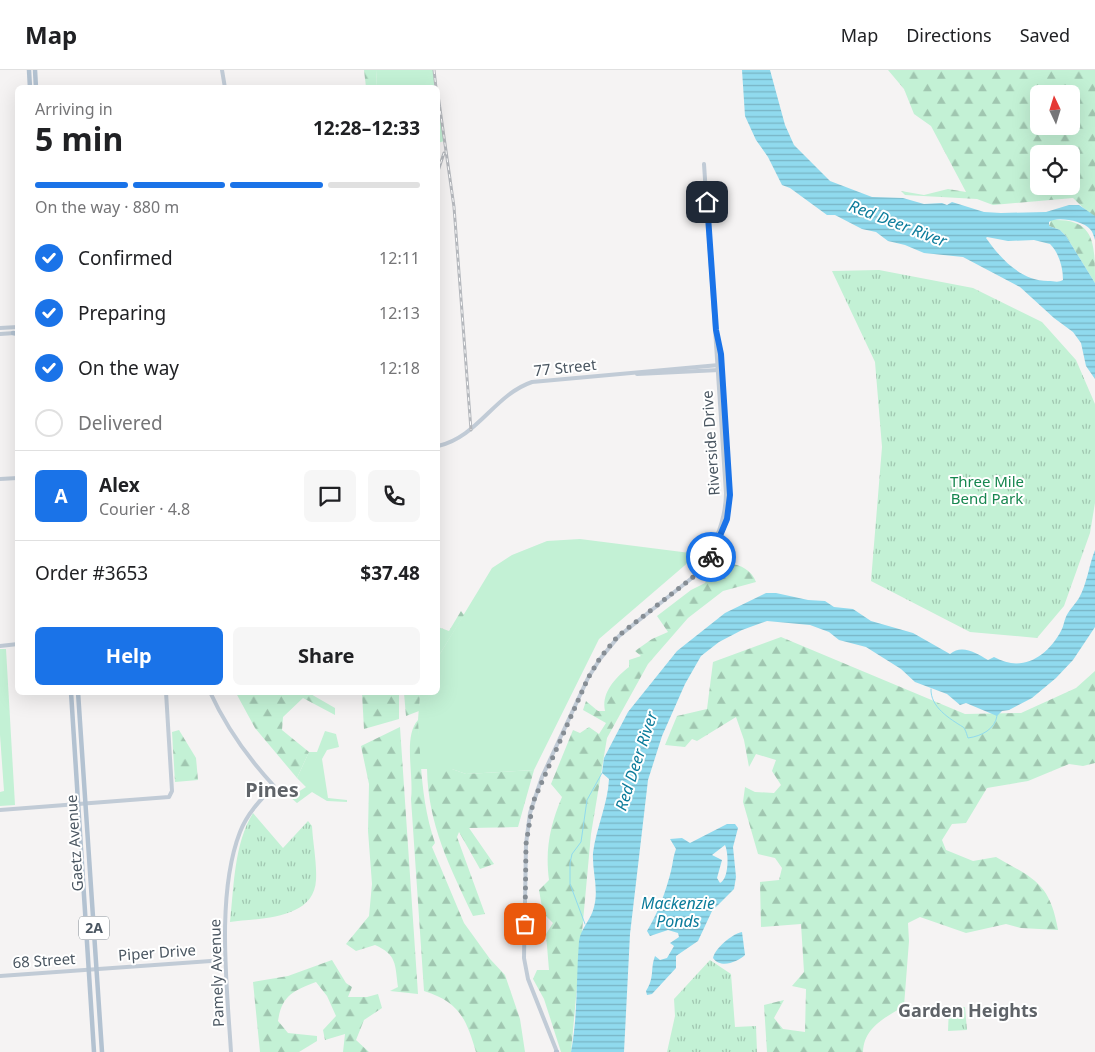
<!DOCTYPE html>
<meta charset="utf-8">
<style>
body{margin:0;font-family:"Noto Sans",sans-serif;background:#f6f6f6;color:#202124;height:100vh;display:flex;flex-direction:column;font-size:19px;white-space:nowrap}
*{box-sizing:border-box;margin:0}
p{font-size:16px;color:#757577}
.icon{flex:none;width:28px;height:28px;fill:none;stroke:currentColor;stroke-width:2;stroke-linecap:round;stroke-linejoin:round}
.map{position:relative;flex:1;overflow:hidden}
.panel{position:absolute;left:15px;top:15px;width:425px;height:610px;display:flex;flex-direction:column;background:#fff;border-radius:8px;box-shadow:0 5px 20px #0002}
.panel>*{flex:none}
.needle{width:32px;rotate:356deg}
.tools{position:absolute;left:1030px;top:15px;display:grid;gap:10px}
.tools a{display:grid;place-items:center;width:50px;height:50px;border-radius:8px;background:#fff;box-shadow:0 5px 20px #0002;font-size:25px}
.pin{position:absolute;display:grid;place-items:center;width:42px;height:42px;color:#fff;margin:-21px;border-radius:10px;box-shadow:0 2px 8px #0006}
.courier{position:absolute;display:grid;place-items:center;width:50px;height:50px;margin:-25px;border:4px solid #1a73e8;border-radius:50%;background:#fff;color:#222;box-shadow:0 1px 6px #0007}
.summary em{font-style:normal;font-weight:700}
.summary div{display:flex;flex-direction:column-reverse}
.summary{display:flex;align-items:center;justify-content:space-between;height:85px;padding:0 20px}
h1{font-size:32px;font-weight:700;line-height:38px}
.bar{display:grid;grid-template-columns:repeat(4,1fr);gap:8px 5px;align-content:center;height:60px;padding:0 20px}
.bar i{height:6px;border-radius:4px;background:#e0e0e0}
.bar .active{background:#1a73e8}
.bar p{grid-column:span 4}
.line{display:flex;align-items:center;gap:12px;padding:0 20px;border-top:1px solid #e0e0e0}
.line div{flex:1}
.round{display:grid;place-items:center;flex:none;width:52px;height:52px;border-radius:8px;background:#f6f6f6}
ol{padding:0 20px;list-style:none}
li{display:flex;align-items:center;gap:15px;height:55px}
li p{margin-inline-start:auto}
li .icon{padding:5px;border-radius:50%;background:#1a73e8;color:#fff;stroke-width:4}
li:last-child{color:#757577}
li i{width:28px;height:28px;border:2px solid #e0e0e0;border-radius:50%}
.button{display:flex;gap:10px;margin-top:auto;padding:10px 20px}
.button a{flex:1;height:58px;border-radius:8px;background:#1a73e8;color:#fff;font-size:20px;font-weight:700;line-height:58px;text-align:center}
.button a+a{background:#f6f6f6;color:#202124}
header{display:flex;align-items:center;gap:30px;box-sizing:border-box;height:70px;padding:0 25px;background:#fff;border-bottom:1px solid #e0e0e0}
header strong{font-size:24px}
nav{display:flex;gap:28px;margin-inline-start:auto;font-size:18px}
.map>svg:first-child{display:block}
.grass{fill:#c3f1d5}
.forest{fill:url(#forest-firs);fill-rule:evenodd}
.park{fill:url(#park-tufts)}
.water{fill:url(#water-rules);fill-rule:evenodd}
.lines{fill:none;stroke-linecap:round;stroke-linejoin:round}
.stream{stroke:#90daee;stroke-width:1}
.secondary{stroke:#c1cbd6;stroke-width:4}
.primary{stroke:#b3c2d1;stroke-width:4.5}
.rail-casing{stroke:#b5b8bd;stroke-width:3}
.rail{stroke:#fff;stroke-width:1;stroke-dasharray:4;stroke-linecap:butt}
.done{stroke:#868d94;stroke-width:5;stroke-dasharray:0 9}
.route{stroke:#1a73e8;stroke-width:6}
.labels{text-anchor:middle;stroke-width:4;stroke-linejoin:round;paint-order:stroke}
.shield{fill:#fff;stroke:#808990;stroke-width:1}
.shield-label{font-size:14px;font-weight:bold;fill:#4a5661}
.street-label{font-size:15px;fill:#4a5661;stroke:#fff}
.park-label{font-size:15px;fill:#17864f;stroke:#fff}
.water-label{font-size:16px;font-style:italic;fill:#0c7c9b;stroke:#fff}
.quarter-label{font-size:18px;font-weight:bold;fill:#5f6368;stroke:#fff}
.district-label{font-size:20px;font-weight:bold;fill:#5f6368;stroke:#fff}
</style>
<header>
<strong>Map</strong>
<nav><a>Map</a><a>Directions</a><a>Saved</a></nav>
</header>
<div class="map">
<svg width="1095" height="982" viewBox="0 0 1095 982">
<defs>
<pattern id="forest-firs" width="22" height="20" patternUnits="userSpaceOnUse" patternTransform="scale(1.25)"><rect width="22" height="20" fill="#c3f1d5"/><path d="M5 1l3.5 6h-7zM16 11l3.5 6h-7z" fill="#a0c6b0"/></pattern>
<pattern id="park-tufts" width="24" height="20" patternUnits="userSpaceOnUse" patternTransform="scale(1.25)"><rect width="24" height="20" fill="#c3f1d5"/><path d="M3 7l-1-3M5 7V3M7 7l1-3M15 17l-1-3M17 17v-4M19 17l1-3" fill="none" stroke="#a0c6b0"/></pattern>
<pattern id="water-rules" width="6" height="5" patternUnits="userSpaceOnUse" patternTransform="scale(1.25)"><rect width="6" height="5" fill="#90daee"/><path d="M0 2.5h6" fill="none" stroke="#78b4c4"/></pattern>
</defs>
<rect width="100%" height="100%" fill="#f5f3f3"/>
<g class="grass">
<polygon points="377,0 433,0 436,17 376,17"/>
<polygon points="438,26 444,71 438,73"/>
<polygon points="580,469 698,484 599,569 534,700 466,704 452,699 419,699 418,650 420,623 438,622 438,587 492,498 512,485 547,471"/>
<polygon points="0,579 6,579 15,735 0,736 0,722 4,721 0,665"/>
<polygon points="325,661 336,664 339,677 327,680 322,689 328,728 347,730 347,732 327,731 312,722 297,733 290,727 306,717 297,708 309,682 317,682"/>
</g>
<g class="forest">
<polygon points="364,0 377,0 376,17 366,17"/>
<path d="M888 0H1095V149L1073 128 993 135 977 129 905 125 901 121 924 125 948 119 966 122 931 56 914 44 904 19ZM1039 24H1071V56H1039ZM1039 84H1071V116H1039Z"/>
<path d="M1051 150C1095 148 1095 172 1095 213L1066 166 1060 160 1049 156Z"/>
<path d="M729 494C741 494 752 501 756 512L723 521 688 548 648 594 607 668 591 764 571 982H561L544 929 533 909 537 900H549L546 864 553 853 543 843 539 820 549 810C545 780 550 755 562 727L551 714 573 660 580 663 589 657 599 664 606 653 583 640 586 631 598 641H605C601 623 615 608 629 597V590L641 586 635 581 652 569 668 562 657 546 691 520 705 513 714 500Z"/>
<polygon points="461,541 464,545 438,587 438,557 449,561"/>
<path d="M781 567 965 644 1021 643 1076 618 1095 601V693L1083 696 1069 694 1028 711 987 718 966 753 952 754 942 770 946 780 973 791 996 787C1034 809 1050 813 1058 860L1021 858 1006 854 966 863 920 847 908 853 909 871 904 936C885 948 864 957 863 982H767L764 935 784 930 774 948 783 959 805 962 806 919 792 916 804 902 801 854 761 857 760 812 779 810 782 798 775 788 758 784 743 732 745 717 755 722 774 723 781 715 772 701 776 690 756 684 749 697 744 670 736 647 697 671 692 669 685 677 665 675 677 646 707 639 713 592Z"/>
<polygon points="236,623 309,623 335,638 335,645 303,628 283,647 282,660 309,682 297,708 255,658"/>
<polygon points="362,623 399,623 399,649 364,659"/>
<polygon points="404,623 420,623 419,641 406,646"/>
<path d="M418 650C421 693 421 732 435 773L432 777 464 853 490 889 505 905 520 949 525 982H476C466 948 459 932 424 921L411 729C414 705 403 666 418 650Z"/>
<path d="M400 657 418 924 390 921 398 917C395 894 397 885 375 875L356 881 346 874 369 846 372 814 368 761 369 714 361 676Z"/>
<polygon points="179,660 196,688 198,710 175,712 172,662"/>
<path d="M427 699H452L466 704 534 700 518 757 469 758 494 794 480 799 459 762 457 767 485 844 473 846C450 797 428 755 427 699Z"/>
<path d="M332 890 346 913 352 917 348 927H367L378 924 382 938 364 950 356 970 369 982H343L345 964 325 970 323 960 336 946 327 926 316 912C293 921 282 925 278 951L288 963 317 966V971L299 982H260L253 912 288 906Z"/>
</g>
<g class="park">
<polygon points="879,200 973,218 1042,252 1076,290 1095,334 1095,433 1090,463 1064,536 1037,568 970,562 871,511 882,377 875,292 832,201"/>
<path d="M253 743 283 778 308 751 312 756C313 774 317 793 316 810 314 850 259 848 230 852 234 816 234 774 253 743Z"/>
<polygon points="710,890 731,904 735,957 756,956 757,982 667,982 675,946 674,929"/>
<polygon points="965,937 967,960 948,961 949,938"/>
</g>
<g class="water">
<path d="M742 0H770L785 55 794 75 830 111 872 127 903 128 924 134 942 133 947 135 952 132 984 142 1001 143 1046 142 1069 135H1079L1095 146V170C1094 167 1093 162 1090 159 1083 151 1057 146 1049 152V156L1060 160 1066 166 1095 213V309L1086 296 1081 273 1073 262 1054 248 1020 217 963 187 924 183 905 175 888 171 876 162 862 159 835 145H827L790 118 782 115 768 87 756 70 745 46ZM987 167 1008 171 1034 170 1050 174C1059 183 1063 197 1063 210 1058 213 1054 211 1048 211 1021 211 1001 189 986 168Z"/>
<path d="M1095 480V557L1073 590 1056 608 1032 628 1009 640 1002 641 997 646 966 633 960 635 947 624 915 612 901 599 866 577 839 570 829 562 810 555 767 551 742 560 719 572 701 586 685 614 662 666 648 710 630 864 624 982H571C578 946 576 908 579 871 581 858 591 850 594 837 599 819 592 801 593 783 596 758 608 734 609 709L602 703 604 688 628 642 677 581 725 543 766 523H776L808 530 825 531 834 537 853 539 871 551 913 563 950 584C962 574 976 583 988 590L994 587C1022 603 1047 587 1061 561 1064 556 1064 549 1068 543 1071 538 1076 533 1079 528 1087 514 1089 495 1095 480Z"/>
<path d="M727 754H735L738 758 733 777 736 807 734 819 712 841 698 871 676 886V898L652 924 647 925 646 921C655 907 650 899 655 886L660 890 667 888 674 876 670 873 679 867 678 863 668 860 650 866 647 861C658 843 666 821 671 801 673 793 673 787 676 779L670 769 682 768 690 773ZM725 775C729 784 729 809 720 813L717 808 722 790 712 785Z"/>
<path d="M742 862 745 885C737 892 721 899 713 888 715 878 732 864 742 862Z"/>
</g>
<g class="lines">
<g class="stream">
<path d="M931 619C930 637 950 649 963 657 965 658 967 665 968 668 982 666 995 659 997 646"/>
<polyline points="585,854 570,814 570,793 572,784 581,772 587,730 602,703"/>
</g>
<g class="secondary">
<polyline points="222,0 225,18"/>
<polyline points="0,258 18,257"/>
<polyline points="0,264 15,263"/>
<polyline points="637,304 719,300"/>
<path d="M438 376C478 367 494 325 532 312L719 295"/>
<polyline points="0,409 18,408"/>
<path d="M700 498C715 475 726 451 726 423L704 94"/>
<polyline points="0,576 18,574"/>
<path d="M210 622C226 657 248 688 274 716 260 730 247 744 240 762 216 824 227 917 231 982"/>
<polyline points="0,740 169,727 172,721 166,622"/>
<polyline points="0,906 225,890"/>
<polyline points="557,982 528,909 524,888 526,774 530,743 542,707 588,608 600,589 619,566 697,504 708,492 717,476 727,449 730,425 721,284 716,260"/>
</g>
<g class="primary">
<polyline points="29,0 30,18"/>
<polyline points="35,0 36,18"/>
<polyline points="17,257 18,257"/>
<polyline points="13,263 18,264"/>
<polyline points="71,622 94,982"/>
<polyline points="78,622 102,982"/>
<polyline points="556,982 557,982"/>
</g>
<g class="rail-casing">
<g id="rail">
<polyline points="434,0 436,18"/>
<polyline points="438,25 454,137 471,360"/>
<polyline points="438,101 444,83"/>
</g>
</g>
<use href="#rail" class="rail"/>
</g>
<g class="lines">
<polyline class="done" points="525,854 526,774 533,732 588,608 600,588 618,566 697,504 711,487"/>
<polyline class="route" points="707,132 716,260 721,284 730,425 727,449 711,487"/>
</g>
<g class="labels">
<rect class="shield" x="79" y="846.5" width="30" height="23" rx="4"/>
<g class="shield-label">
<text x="94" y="863">2A</text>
</g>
<g class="street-label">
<text transform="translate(565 298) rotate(-6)" y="5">77 Street</text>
<text transform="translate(711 373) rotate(-94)" y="5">Riverside Drive</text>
<text transform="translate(75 773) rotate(-94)" y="5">Gaetz Avenue</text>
<text transform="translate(157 883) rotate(-4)" y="5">Piper Drive</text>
<text transform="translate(44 891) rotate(-4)" y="5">68 Street</text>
<text transform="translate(217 903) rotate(-92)" y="5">Pamely Avenue</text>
</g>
<g class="park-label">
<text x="987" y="417">Three Mile<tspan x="987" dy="17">Bend Park</tspan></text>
</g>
<g class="water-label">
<text transform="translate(898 153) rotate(21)" y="6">Red Deer River</text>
<text transform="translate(636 691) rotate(-72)" y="6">Red Deer River</text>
<text x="678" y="839">Mackenzie<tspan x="678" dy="18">Ponds</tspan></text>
</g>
<g class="quarter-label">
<text x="968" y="947">Garden Heights</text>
</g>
<g class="district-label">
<text x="272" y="727">Pines</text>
</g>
</g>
</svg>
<div class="tools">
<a><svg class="needle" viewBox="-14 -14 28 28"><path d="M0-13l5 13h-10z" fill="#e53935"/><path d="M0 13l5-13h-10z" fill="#757577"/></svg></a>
<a><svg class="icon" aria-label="locate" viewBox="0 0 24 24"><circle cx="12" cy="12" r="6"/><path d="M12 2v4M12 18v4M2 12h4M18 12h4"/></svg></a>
</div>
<div class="pin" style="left:525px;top:854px;background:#ea580c"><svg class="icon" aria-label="bag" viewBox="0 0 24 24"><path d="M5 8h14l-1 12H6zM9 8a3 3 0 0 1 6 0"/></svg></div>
<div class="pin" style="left:707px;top:132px;background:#1f2937"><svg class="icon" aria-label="home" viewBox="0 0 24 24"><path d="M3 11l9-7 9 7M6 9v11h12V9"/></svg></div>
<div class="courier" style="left:711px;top:487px"><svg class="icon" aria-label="bike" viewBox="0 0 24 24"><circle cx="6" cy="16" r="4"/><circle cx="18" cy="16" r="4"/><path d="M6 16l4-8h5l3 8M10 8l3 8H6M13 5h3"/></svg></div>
<section class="panel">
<div class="summary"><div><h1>5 min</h1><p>Arriving in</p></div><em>12:28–12:33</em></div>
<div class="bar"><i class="active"></i><i class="active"></i><i class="active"></i><i></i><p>On the way · 880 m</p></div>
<ol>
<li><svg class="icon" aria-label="check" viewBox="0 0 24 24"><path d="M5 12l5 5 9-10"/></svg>Confirmed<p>12:11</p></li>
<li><svg class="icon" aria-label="check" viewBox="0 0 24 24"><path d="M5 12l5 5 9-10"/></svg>Preparing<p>12:13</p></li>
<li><svg class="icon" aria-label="check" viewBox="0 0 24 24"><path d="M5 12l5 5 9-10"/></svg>On the way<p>12:18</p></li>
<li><i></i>Delivered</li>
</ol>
<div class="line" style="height:90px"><b class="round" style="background:#1a73e8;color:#fff">A</b><div><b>Alex</b><p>Courier · 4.8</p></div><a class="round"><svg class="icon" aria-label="chat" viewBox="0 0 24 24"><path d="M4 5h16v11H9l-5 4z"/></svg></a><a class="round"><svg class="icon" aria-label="phone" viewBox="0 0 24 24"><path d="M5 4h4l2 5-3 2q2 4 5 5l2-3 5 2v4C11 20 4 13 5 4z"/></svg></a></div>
<div class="line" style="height:65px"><div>Order #3653</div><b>$37.48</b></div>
<div class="button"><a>Help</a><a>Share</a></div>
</section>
</div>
